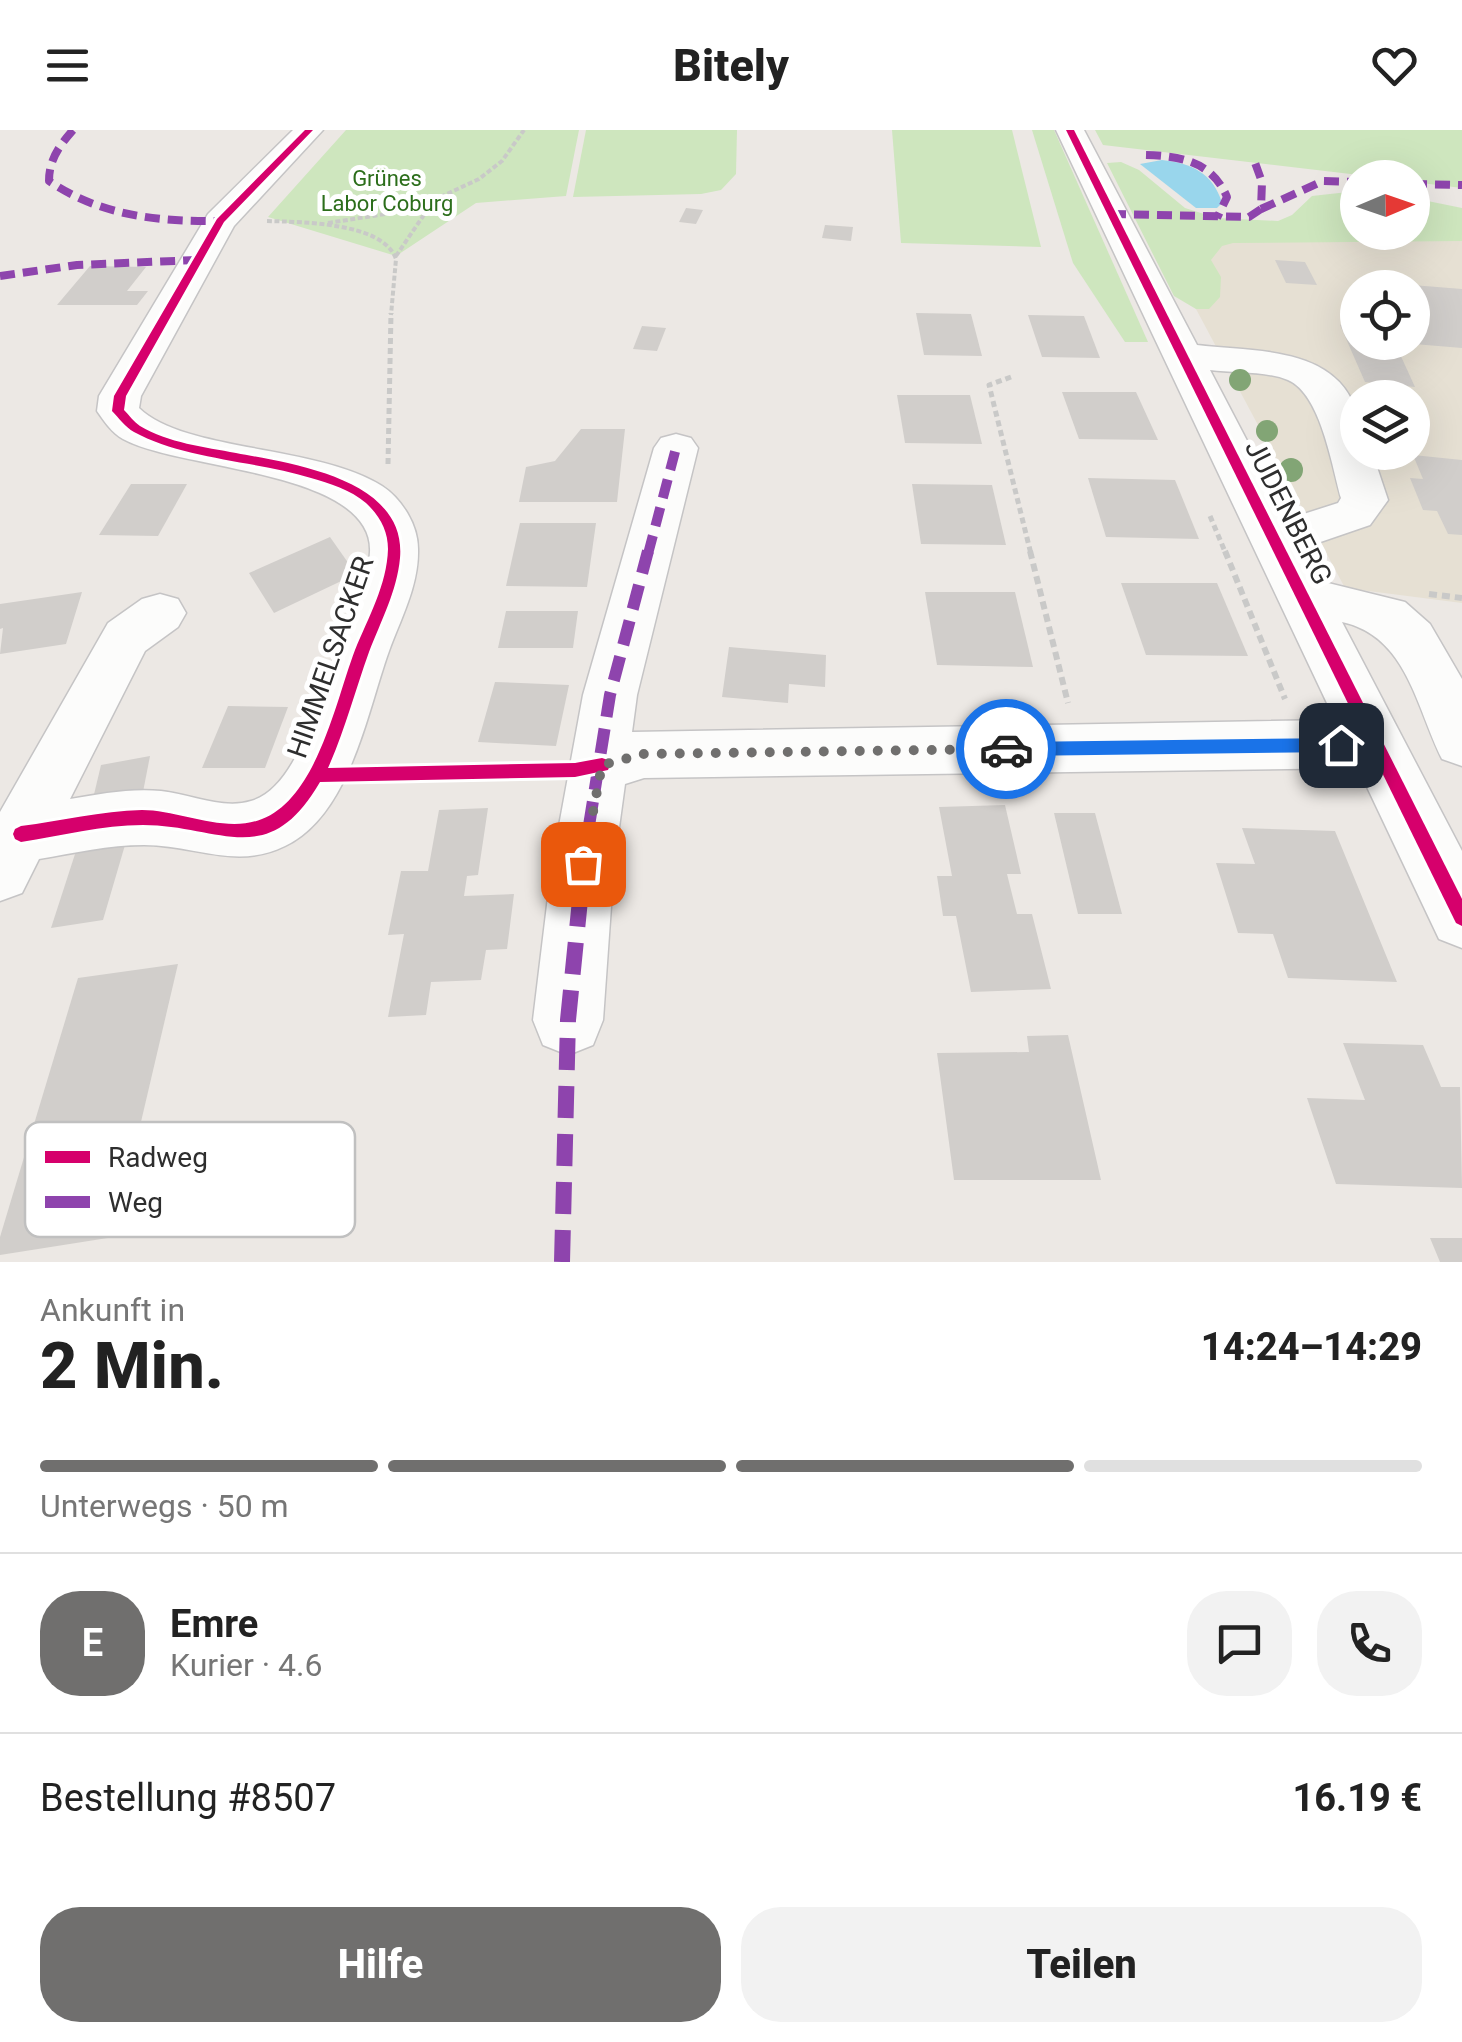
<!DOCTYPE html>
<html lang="de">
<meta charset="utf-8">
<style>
body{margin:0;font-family:Roboto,sans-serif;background:#f2f2f2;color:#222;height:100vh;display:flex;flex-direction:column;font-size:38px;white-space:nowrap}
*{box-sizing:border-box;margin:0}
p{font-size:32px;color:#767676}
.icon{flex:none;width:55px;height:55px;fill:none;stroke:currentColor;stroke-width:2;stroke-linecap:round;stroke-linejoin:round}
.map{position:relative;height:1132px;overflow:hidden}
.panel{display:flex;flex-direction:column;background:#fff;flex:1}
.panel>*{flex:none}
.needle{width:65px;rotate:88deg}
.buttons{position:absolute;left:1340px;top:30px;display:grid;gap:20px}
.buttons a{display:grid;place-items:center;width:90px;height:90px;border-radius:50%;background:#fff;box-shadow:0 10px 40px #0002;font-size:50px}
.pin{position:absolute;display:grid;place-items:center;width:85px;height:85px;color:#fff;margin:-42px;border-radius:20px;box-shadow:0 5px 15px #0006}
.courier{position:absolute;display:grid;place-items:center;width:100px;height:100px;margin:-50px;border:8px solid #1a73e8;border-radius:50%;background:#fff;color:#222;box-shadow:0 2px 12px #0007}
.overview em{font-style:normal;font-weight:800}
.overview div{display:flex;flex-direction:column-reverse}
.overview{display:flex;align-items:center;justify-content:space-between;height:170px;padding:0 40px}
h1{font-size:65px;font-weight:800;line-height:75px}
.bar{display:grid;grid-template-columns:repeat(4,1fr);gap:15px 10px;align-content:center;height:120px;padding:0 40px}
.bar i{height:12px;border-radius:8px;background:#e0e0e0}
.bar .on{background:#706f6e}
.bar p{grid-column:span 4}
.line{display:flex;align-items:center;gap:25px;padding:0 40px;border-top:2px solid #e0e0e0}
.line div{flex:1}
.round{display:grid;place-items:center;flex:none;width:105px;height:105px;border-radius:40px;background:#f2f2f2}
.action{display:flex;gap:20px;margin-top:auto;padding:20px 40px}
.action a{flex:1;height:115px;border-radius:40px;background:#706f6e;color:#fff;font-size:40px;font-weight:800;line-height:115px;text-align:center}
.action a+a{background:#f2f2f2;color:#222}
header{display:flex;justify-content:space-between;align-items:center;height:130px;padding:0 40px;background:#fff;font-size:45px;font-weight:800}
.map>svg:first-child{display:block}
.education{fill:#e6e0d3;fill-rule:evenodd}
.green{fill:#cee6be}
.water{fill:#99d6ec}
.building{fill:#d1cecb}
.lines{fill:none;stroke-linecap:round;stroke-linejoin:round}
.minor-casing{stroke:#c5c4c5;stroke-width:3}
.path-far2{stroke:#c9c9c8;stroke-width:4;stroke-dasharray:5 2.5;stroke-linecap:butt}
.path-far1{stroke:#c9c9c8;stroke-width:5;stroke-dasharray:6 4;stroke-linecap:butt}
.path{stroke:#c9c9c8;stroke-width:6;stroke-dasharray:8 5;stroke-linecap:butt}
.minor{fill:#fcfcfb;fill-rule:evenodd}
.quiet-far3{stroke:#8e44ad;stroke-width:8;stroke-dasharray:15 8;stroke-linecap:butt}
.quiet-far2{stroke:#8e44ad;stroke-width:10;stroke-dasharray:19 10;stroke-linecap:butt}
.quiet-far1{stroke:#8e44ad;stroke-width:12;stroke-dasharray:25 12;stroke-linecap:butt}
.quiet{stroke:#8e44ad;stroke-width:16;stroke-dasharray:32 16;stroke-linecap:butt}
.cycleway-casing{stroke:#fff;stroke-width:6}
.cycleway{fill:#d6006c;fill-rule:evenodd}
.tree{fill:#82a575}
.route{fill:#1a73e8}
.done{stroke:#706f6e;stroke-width:10;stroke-dasharray:0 18}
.labels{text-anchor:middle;stroke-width:10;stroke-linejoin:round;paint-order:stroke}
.far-park-label{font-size:22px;fill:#2c6e1b;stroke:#fff}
.street-label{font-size:28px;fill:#2e2e2e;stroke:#fff}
.key{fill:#fff;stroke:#c0c0c0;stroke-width:2.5}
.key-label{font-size:28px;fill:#2e2e2e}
</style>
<header><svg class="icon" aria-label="menu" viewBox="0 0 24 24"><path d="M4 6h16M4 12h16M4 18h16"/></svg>Bitely<svg class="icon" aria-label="heart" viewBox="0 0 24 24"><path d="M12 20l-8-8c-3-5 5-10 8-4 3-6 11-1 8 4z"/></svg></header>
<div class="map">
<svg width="1462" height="1132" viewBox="0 0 1462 1132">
<rect width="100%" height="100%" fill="#ece8e4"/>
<path class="education" d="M1157 106 1462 110V473L1345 458ZM1358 158H1412V212H1358ZM1358 268H1412V322H1358Z"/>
<g class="green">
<polygon points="346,0 579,0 566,66 476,73 396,126 268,87"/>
<polygon points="586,0 737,0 736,44 721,60 701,64 573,67"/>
<polygon points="892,0 1012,0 1041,117 901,113"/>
<polygon points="1032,0 1054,0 1148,212 1125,212 1073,133"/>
<polygon points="1095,0 1462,0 1462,58 1413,52 1412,48 1376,47 1103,15"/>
<polygon points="1121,32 1139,40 1185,78 1217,88 1278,91 1292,85 1312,66 1357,61 1358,102 1412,102 1413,68 1462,78 1462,111 1233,113 1222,116 1211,130 1221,147 1220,167 1209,179 1196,179 1174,166 1107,33"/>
</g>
<path class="water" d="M1162 30C1191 33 1213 43 1222 73L1217 78H1196L1140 34Z"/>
<g class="building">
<polygon points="686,78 703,80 696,94 679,92"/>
<polygon points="825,95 853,97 851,111 822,108"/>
<polygon points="1275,130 1305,132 1317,155 1286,153"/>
<polygon points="90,136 146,137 127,161 148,161 137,175 57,175"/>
<polygon points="1412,155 1462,159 1462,218 1414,214 1399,222 1415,257 1365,252 1340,195 1358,186 1358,212 1412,212"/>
<polygon points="916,183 971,184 982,226 924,225"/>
<polygon points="1028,185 1084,186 1100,228 1042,227"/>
<polygon points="642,196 666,198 657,221 633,219"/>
<polygon points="1062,262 1136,262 1158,310 1079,309"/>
<polygon points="897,265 970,265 982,314 905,313"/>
<polygon points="581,299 625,299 617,372 519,372 526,337 555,331"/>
<polygon points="1413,325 1462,330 1462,405 1448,404 1437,381 1423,380 1410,348 1423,349"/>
<polygon points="1088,348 1175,350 1199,409 1106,407"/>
<polygon points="131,354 187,354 158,406 99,405"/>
<polygon points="912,354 992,355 1006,415 921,414"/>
<polygon points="520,393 596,393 587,457 506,456"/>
<polygon points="330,407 356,444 274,483 249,443"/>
<polygon points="1121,453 1217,453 1248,526 1146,525"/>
<polygon points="82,462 66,514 0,524 3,498 0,499 0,474"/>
<polygon points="925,462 1015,462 1033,537 937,535"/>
<polygon points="506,481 578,481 573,518 498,518"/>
<polygon points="729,517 826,525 825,557 789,554 788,573 722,567"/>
<polygon points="495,552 569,555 556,616 478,612"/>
<polygon points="228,576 288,577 265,638 202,638"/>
<polygon points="150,626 142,667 91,677 101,635"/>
<polygon points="1005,675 1021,744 1007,744 1017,784 1032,784 1051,859 971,862 956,786 943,786 937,746 952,746 939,677"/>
<polygon points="488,678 478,745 467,746 464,766 514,764 507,819 486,820 481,850 431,852 426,885 388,887 404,804 388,805 401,741 428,741 439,680"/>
<polygon points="1054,683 1095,683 1122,784 1078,784"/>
<polygon points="1242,698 1335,701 1397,852 1288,848 1273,804 1238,803 1216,733 1255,734"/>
<polygon points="125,715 103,790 51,798 76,721"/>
<polygon points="178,834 114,1107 0,1125 0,1107 78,848"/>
<polygon points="1068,905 1101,1050 954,1050 937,923 1029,922 1027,906"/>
<polygon points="1343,913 1423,915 1441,957 1460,957 1462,1058 1336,1054 1307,968 1365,970"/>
<polygon points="1430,1108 1462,1108 1462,1132 1440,1132"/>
</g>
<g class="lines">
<g class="minor-casing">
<g id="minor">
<path d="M293 0H323L234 96 141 266 139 278C184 322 318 315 382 356 402 369 418 395 418 419 419 455 401 488 389 521 367 582 350 685 285 716 237 740 194 715 144 715 109 715 74 723 39 729L22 763 0 771V682L108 493 142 469 160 464 178 469 186 483 178 497 145 521 70 669C100 664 131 658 161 661 190 664 223 680 251 671 294 659 315 581 328 544 342 505 368 465 370 422 374 340 178 340 123 309 112 303 104 291 97 281L99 266 208 84Z"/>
<path d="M1056 0H1084L1197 215C1252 222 1338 215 1357 284 1360 295 1358 311 1358 322H1372L1388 370 1370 395 1303 418 1320 451 1405 472 1430 494 1462 549V636L1442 629C1416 577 1407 506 1342 492L1462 721V818L1439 809 1358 638 644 648 625 654 614 734 603 890 593 915 568 925 543 915 533 890 552 734 583 565 654 318 661 308 676 304 691 308 698 318 637 565 632 602 1335 590ZM1210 240C1233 243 1267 241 1288 250 1321 264 1332 337 1341 368L1338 373 1288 389Z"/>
</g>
</g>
<g class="path-far2">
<path d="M267 91C300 92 383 92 396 129L391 185"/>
<polyline points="328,93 392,83 433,71"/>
<polyline points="396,126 434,70 479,49 502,31 524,0"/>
</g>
<g class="path-far1">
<polyline points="1011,247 989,255 1031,424"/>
<polyline points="388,334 391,183"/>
<polyline points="1210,386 1226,424"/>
</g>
<g class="path">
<polyline points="1030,421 1068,573"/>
<polyline points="1225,421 1285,569"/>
<polyline points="1429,464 1462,468"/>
</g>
<use href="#minor" class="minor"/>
<g class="quiet-far3">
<path d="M73 0C59 16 49 30 49 51 100 86 160 92 220 91"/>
<path d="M1146 25C1182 26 1212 32 1227 67L1217 88"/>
<polyline points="1412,54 1462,55"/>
<polyline points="1261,79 1323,51 1358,52"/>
<polyline points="1111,84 1249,87 1261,79 1262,52 1254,30"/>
<polyline points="0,146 77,135 197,130"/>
</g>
<polyline class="quiet-far2" points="648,424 676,318"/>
<polyline class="quiet-far1" points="583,733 610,565 648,421"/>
<polyline class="quiet" points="562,1132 568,890 584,730"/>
<g class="cycleway-casing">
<g id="cycleway">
<path d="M305 0H313L224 92 126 266 124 280C129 285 134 292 140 296 168 313 205 317 236 323 293 334 407 349 400 428 397 461 381 491 369 522 355 561 345 600 328 638L575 633 602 628 608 630 610 635 608 640 575 647 320 652C268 742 220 695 143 695 102 695 61 706 21 712L15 709 13 704 15 699 21 696C61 691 101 681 142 680 180 680 225 704 262 689 317 668 336 570 355 520 368 488 387 455 388 419 388 401 380 386 366 373 351 360 329 353 311 348 256 331 183 329 134 302 125 297 119 288 112 281L114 266 217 89Z"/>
<polygon points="1066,0 1074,0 1462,769 1462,796 1456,793"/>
</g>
</g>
<use href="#cycleway" class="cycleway"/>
</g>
<g class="tree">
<circle cx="1240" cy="250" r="11"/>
<circle cx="1267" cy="301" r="11"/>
<circle cx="1291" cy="340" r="12"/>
</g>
<polygon class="route" points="1341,608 1349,615 1341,622 1006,626 998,619 1006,612"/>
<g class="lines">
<polyline class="done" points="583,734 602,635 644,624 1006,619"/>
</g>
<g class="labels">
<g class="far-park-label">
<text x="387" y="56">Grünes<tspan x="387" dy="25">Labor Coburg</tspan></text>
</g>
<g class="street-label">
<text transform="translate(1289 382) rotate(63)" y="10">JUDENBERG</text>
<text transform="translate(330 527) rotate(-71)" y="10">HIMMELSACKER</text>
</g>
</g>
<rect x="25" y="992" width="330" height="115" rx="15" class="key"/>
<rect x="45" y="1021" width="45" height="12" fill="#d6006c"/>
<rect x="45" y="1066" width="45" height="12" fill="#8e44ad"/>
<g class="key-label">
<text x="108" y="1037">Radweg</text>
<text x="108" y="1082">Weg</text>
</g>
</svg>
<div class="buttons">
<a><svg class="needle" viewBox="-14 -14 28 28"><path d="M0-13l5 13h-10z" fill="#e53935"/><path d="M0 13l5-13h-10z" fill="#767676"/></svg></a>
<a><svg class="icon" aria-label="locate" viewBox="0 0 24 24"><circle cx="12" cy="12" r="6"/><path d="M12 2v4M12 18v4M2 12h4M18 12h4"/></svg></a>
<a><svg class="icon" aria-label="layers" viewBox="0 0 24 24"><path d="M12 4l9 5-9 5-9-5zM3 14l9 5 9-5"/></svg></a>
</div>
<div class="pin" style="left:583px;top:734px;background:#ea580c"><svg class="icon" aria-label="bag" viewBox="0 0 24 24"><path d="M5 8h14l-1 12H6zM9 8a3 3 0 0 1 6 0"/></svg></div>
<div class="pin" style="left:1341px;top:615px;background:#1f2937"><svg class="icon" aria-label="home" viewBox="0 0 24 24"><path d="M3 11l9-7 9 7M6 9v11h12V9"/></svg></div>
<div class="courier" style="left:1006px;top:619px"><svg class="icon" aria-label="car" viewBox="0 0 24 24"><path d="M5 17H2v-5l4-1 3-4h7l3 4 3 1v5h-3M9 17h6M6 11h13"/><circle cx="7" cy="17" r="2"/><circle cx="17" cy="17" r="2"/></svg></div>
</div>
<section class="panel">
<div class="overview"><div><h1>2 Min.</h1><p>Ankunft in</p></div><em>14:24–14:29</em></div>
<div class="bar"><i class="on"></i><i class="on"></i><i class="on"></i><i></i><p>Unterwegs · 50 m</p></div>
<div class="line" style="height:180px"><b class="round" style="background:#706f6e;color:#fff">E</b><div><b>Emre</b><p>Kurier · 4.6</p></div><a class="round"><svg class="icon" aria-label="chat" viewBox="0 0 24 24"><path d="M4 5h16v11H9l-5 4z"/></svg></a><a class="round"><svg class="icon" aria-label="phone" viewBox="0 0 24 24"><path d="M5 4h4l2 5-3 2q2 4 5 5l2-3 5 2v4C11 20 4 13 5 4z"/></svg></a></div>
<div class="line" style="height:130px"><div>Bestellung #8507</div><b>16.19 €</b></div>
<div class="action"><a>Hilfe</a><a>Teilen</a></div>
</section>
